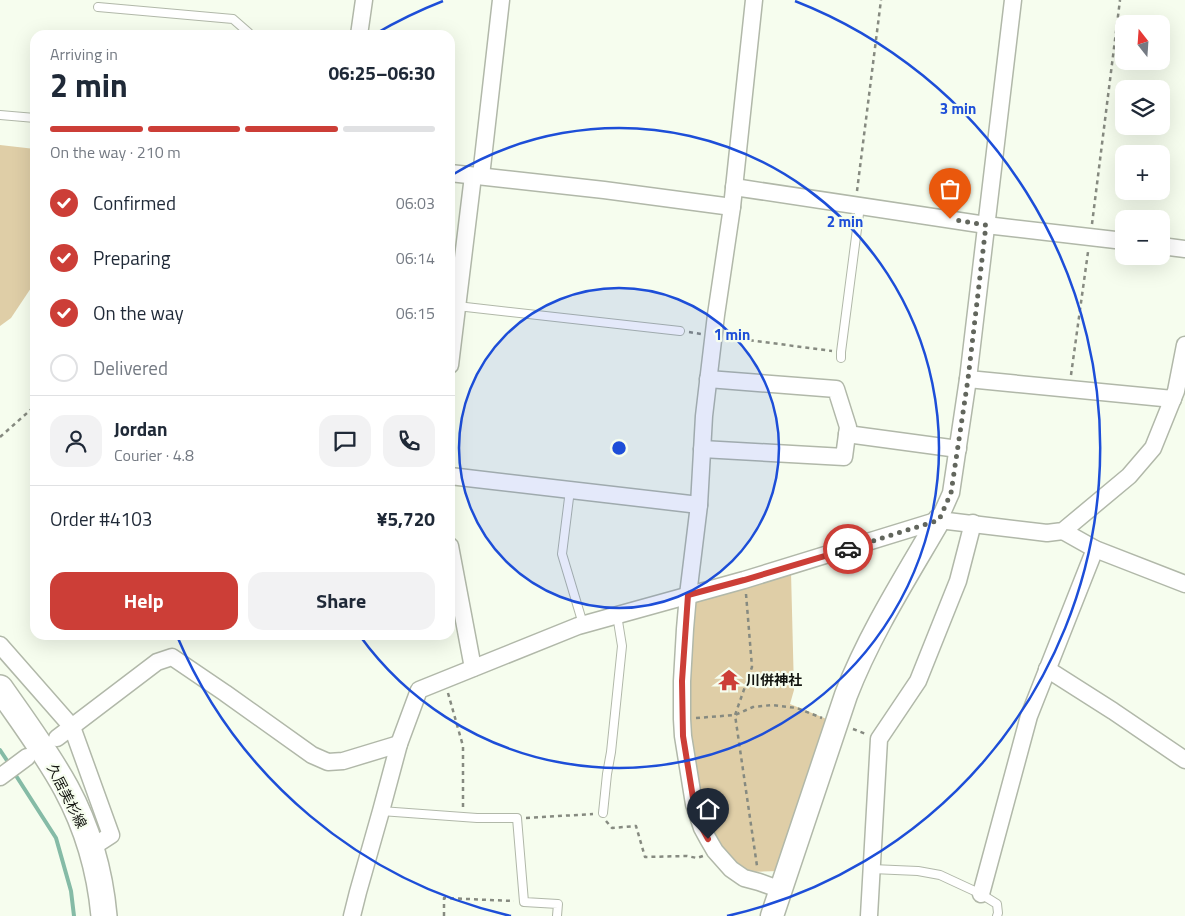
<!DOCTYPE html>
<meta charset="utf-8">
<style>
body{margin:0;font-family:"Titillium Web","Noto Sans JP",sans-serif;background:#f2f2f3;color:#1f2937;height:100vh;display:flex;flex-direction:column;font-size:19px;white-space:nowrap}
*{box-sizing:border-box;margin:0}
p{font-size:16px;color:#747a83}
.icon{flex:none;width:28px;height:28px;fill:none;stroke:currentColor;stroke-width:2;stroke-linecap:round;stroke-linejoin:round}
.map{position:relative;flex:1;overflow:hidden}
.side{position:absolute;left:30px;top:30px;width:425px;height:610px;display:flex;flex-direction:column;background:#fff;border-radius:15px;box-shadow:0 5px 20px #0002}
.side>*{flex:none}
.needle{width:32px;rotate:343deg}
.buttons{position:absolute;left:1115px;top:15px;display:grid;gap:10px}
.buttons a{display:grid;place-items:center;width:55px;height:55px;border-radius:10px;background:#fff;box-shadow:0 5px 20px #0002;font-size:25px}
.pin{position:absolute;display:grid;place-items:center;width:42px;height:42px;color:#fff;margin:-51px -21px;border-radius:50% 50% 50% 0;rotate:-45deg;box-shadow:0 0 5px #0007}
.pin .icon{rotate:45deg}
.courier{position:absolute;display:grid;place-items:center;width:50px;height:50px;margin:-25px;border:4px solid #cc3e37;border-radius:50%;background:#fff;color:#222;box-shadow:0 1px 6px #0007}
.head em{font-style:normal;font-weight:700}
.head div{display:flex;flex-direction:column-reverse}
.head{display:flex;align-items:center;justify-content:space-between;height:85px;padding:0 20px}
h1{font-size:32px;font-weight:700;line-height:38px}
.bar{display:grid;grid-template-columns:repeat(4,1fr);gap:8px 5px;align-content:center;height:60px;padding:0 20px}
.bar i{height:6px;border-radius:4px;background:#e0e1e3}
.bar .current{background:#cc3e37}
.bar p{grid-column:span 4}
.line{display:flex;align-items:center;gap:12px;padding:0 20px;border-top:1px solid #e0e1e3}
.line div{flex:1}
.round{display:grid;place-items:center;flex:none;width:52px;height:52px;border-radius:15px;background:#f2f2f3}
ol{padding:0 20px;list-style:none}
li{display:flex;align-items:center;gap:15px;height:55px}
li p{margin-inline-start:auto}
li .icon{padding:5px;border-radius:50%;background:#cc3e37;color:#fff;stroke-width:4}
li:last-child{color:#747a83}
li i{width:28px;height:28px;border:2px solid #e0e1e3;border-radius:50%}
.cta{display:flex;gap:10px;margin-top:auto;padding:10px 20px}
.cta a{flex:1;height:58px;border-radius:15px;background:#cc3e37;color:#fff;font-size:20px;font-weight:700;line-height:58px;text-align:center}
.cta a+a{background:#f2f2f3;color:#1f2937}
.map>svg:first-child{display:block}
.green{fill:#dfcea7}
.lines{fill:none;stroke-linecap:round;stroke-linejoin:round}
.stream{stroke:#85bba6;stroke-width:4}
.lane-casing{stroke:#b1b8a9;stroke-width:10}
.street-casing{stroke:#b1b8a9;stroke-width:19}
.secondary-casing{stroke:#b1b8a9;stroke-width:25}
.primary-casing{stroke:#b1b8a9;stroke-width:28}
.path{stroke:#868a80;stroke-width:2.5;stroke-dasharray:4 4;stroke-linecap:butt}
.lane{stroke:#fff;stroke-width:8}
.street{stroke:#fff;stroke-width:16}
.secondary{stroke:#fff;stroke-width:22}
.primary{stroke:#fff;stroke-width:25}
.done{stroke:#62665d;stroke-width:5;stroke-dasharray:0 9}
.route{stroke:#cc3e37;stroke-width:6}
.ring{fill:none;stroke:#1d4ed8;stroke-width:2.5}
.labels{text-anchor:middle;stroke-width:4.5;stroke-linejoin:round;paint-order:stroke}
.poi-label{font-size:14px;font-weight:bold;fill:#12140f;stroke:#f6fdee;text-anchor:start}
.street-label{font-size:14px;fill:#12140f;stroke:#f6fdee}
.centre{fill:#1d4ed8;stroke:#f6fdee;stroke-width:2.5}
.ring-label{font-size:15px;text-anchor:middle;font-weight:bold;fill:#1d4ed8;stroke:#f6fdee;stroke-width:4.5;stroke-linejoin:round;paint-order:stroke}
</style>
<div class="map">
<svg width="1185" height="916" viewBox="0 0 1185 916">
<rect width="100%" height="100%" fill="#f6fdee"/>
<g class="green">
<polygon points="0,145 35,149 35,282 11,318 0,326"/>
<polygon points="791,572 794,690 790,704 829,720 780,871 751,872 733,860 715,841 701,810 691,756 688,705 693,604 698,598"/>
</g>
<g class="lines">
<g class="stream">
<polyline points="0,750 10,765"/>
<polyline points="13,771 56,838 71,891 74,916"/>
</g>
<g class="lane-casing">
<g id="lane">
<polyline points="98,7 233,19 249,33 249,35"/>
<polyline points="0,115 35,118"/>
<polyline points="457,306 680,331"/>
<polyline points="841,358 841,352 860,206"/>
<polyline points="570,490 562,554 583,624"/>
<polyline points="381,811 477,818 517,818 524,902 558,904 557,916"/>
<polyline points="603,813 607,774 611,752 622,646 617,615"/>
<polyline points="872,869 918,871 940,875 981,894 997,904 998,913 997,916"/>
</g>
</g>
<g class="street-casing">
<g id="street">
<polyline points="754,0 732,207 716,315 704,416 699,505 688,595 685,629 682,681 682,719 683,736 694,804 702,828 708,839 715,851 731,869 744,878 759,882 781,890"/>
<polyline points="359,35 364,0"/>
<polyline points="450,173 604,190 732,207"/>
<polyline points="481,176 501,0"/>
<polyline points="734,187 986,225 1124,241"/>
<polyline points="1161,246 1185,249"/>
<polyline points="450,365 473,176"/>
<polyline points="968,379 1173,399"/>
<polyline points="847,434 958,449"/>
<polyline points="702,449 844,457 848,427 836,389 708,379"/>
<polyline points="450,476 699,505"/>
<polyline points="939,520 951,493 968,379 1013,0"/>
<polyline points="1063,531 1095,549 1185,584"/>
<polyline points="450,546 473,668"/>
<polyline points="0,645 72,727 111,835 91,848"/>
<polyline points="1047,669 1113,711 1185,760"/>
<polyline points="57,738 157,662 172,657 225,693 312,755 328,762 343,761 399,744"/>
<polyline points="0,777 27,757"/>
<polyline points="981,894 1029,716 1095,549"/>
<polyline points="352,916 358,892 381,811 399,744 419,690 578,626 744,580 939,520 1047,533 1063,531 1129,476 1153,448 1176,391 1185,345"/>
<polyline points="869,916 879,739 918,681 958,581 973,523"/>
</g>
</g>
<g class="secondary-casing">
<path id="secondary" d="M772 916 846 695C870 633 906 577 939 520"/>
</g>
<g class="primary-casing">
<path id="primary" d="M0 688C23 721 47 753 66 788 87 827 100 871 104 916"/>
</g>
<g class="path">
<polyline points="857,191 881,0"/>
<polyline points="1092,224 1120,0"/>
<polyline points="689,332 701,334"/>
<polyline points="726,337 832,351"/>
<polyline points="1071,375 1088,252"/>
<polyline points="0,437 35,406"/>
<polyline points="746,594 752,667 735,715 757,866"/>
<polyline points="448,693 463,746 463,808"/>
<polyline points="696,718 735,715 753,707 772,705 797,708 822,718"/>
<polyline points="853,729 866,734"/>
<polyline points="526,818 593,814"/>
<polyline points="606,821 612,828 636,826 645,857 687,856 697,858 703,856"/>
<polyline points="444,916 444,898 514,901"/>
</g>
<use href="#lane" class="lane"/>
<use href="#street" class="street"/>
<use href="#secondary" class="secondary"/>
<use href="#primary" class="primary"/>
</g>
<g class="lines">
<polyline class="done" points="848,549 939,520 951,493 968,379 986,225 950,219"/>
<polyline class="route" points="708,839 702,828 694,804 683,736 682,681 688,595 744,580 848,549"/>
</g>
<circle cx="619" cy="448" r="160" fill="#1d4ed8" fill-opacity=".12"/>
<g class="ring">
<circle cx="619" cy="448" r="160"/>
<path d="M452 175A320 320 0 1 1 360 636"/>
<path d="M511 916A480 480 0 0 1 177 636M375 34A480 480 0 0 1 443 1M795 1A480 480 0 0 1 727 916"/>
</g>
<defs>
<g id="temple-bare" transform="scale(1.725)"><path d="M0-6L5-2H3V0L6.5 2.5H4V6H1.5V3h-3V6H-4V2.5H-6.5L-3 0V-2H-5Z" fill="#cc3e37" stroke="#f6fdee" stroke-width="2.5" paint-order="stroke"/></g>
</defs>
<g fill-rule="evenodd">
<use href="#temple-bare" x="729" y="680"/>
</g>
<g class="labels">
<g class="poi-label">
<text x="746" y="685">川併神社</text>
</g>
<g class="street-label">
<text transform="translate(67 796) rotate(63)" y="5">久居美杉線</text>
</g>
</g>
<circle cx="619" cy="448" r="8" class="centre"/>
<g class="ring-label">
<text x="958" y="114">3 min</text>
<text x="845" y="227">2 min</text>
<text x="732" y="340">1 min</text>
</g>
</svg>
<div class="buttons">
<a><svg class="needle" viewBox="-14 -14 28 28"><path d="M0-13l5 13h-10z" fill="#e53935"/><path d="M0 13l5-13h-10z" fill="#747a83"/></svg></a>
<a><svg class="icon" aria-label="layers" viewBox="0 0 24 24"><path d="M12 4l9 5-9 5-9-5zM3 14l9 5 9-5"/></svg></a>
<a>+</a>
<a>−</a>
</div>
<div class="pin" style="left:950px;top:219px;background:#ea580c"><svg class="icon" aria-label="bag" viewBox="0 0 24 24"><path d="M5 8h14l-1 12H6zM9 8a3 3 0 0 1 6 0"/></svg></div>
<div class="pin" style="left:708px;top:839px;background:#1f2937"><svg class="icon" aria-label="home" viewBox="0 0 24 24"><path d="M3 11l9-7 9 7M6 9v11h12V9"/></svg></div>
<div class="courier" style="left:848px;top:549px"><svg class="icon" aria-label="car" viewBox="0 0 24 24"><path d="M5 17H2v-5l4-1 3-4h7l3 4 3 1v5h-3M9 17h6M6 11h13"/><circle cx="7" cy="17" r="2"/><circle cx="17" cy="17" r="2"/></svg></div>
<section class="side">
<div class="head"><div><h1>2 min</h1><p>Arriving in</p></div><em>06:25–06:30</em></div>
<div class="bar"><i class="current"></i><i class="current"></i><i class="current"></i><i></i><p>On the way · 210 m</p></div>
<ol>
<li><svg class="icon" aria-label="check" viewBox="0 0 24 24"><path d="M5 12l5 5 9-10"/></svg>Confirmed<p>06:03</p></li>
<li><svg class="icon" aria-label="check" viewBox="0 0 24 24"><path d="M5 12l5 5 9-10"/></svg>Preparing<p>06:14</p></li>
<li><svg class="icon" aria-label="check" viewBox="0 0 24 24"><path d="M5 12l5 5 9-10"/></svg>On the way<p>06:15</p></li>
<li><i></i>Delivered</li>
</ol>
<div class="line" style="height:90px"><a class="round"><svg class="icon" aria-label="person" viewBox="0 0 24 24"><circle cx="12" cy="8" r="4"/><path d="M4 21q1-7 8-7t8 7"/></svg></a><div><b>Jordan</b><p>Courier · 4.8</p></div><a class="round"><svg class="icon" aria-label="chat" viewBox="0 0 24 24"><path d="M4 5h16v11H9l-5 4z"/></svg></a><a class="round"><svg class="icon" aria-label="phone" viewBox="0 0 24 24"><path d="M5 4h4l2 5-3 2q2 4 5 5l2-3 5 2v4C11 20 4 13 5 4z"/></svg></a></div>
<div class="line" style="height:65px"><div>Order #4103</div><b>¥5,720</b></div>
<div class="cta"><a>Help</a><a>Share</a></div>
</section>
</div>
